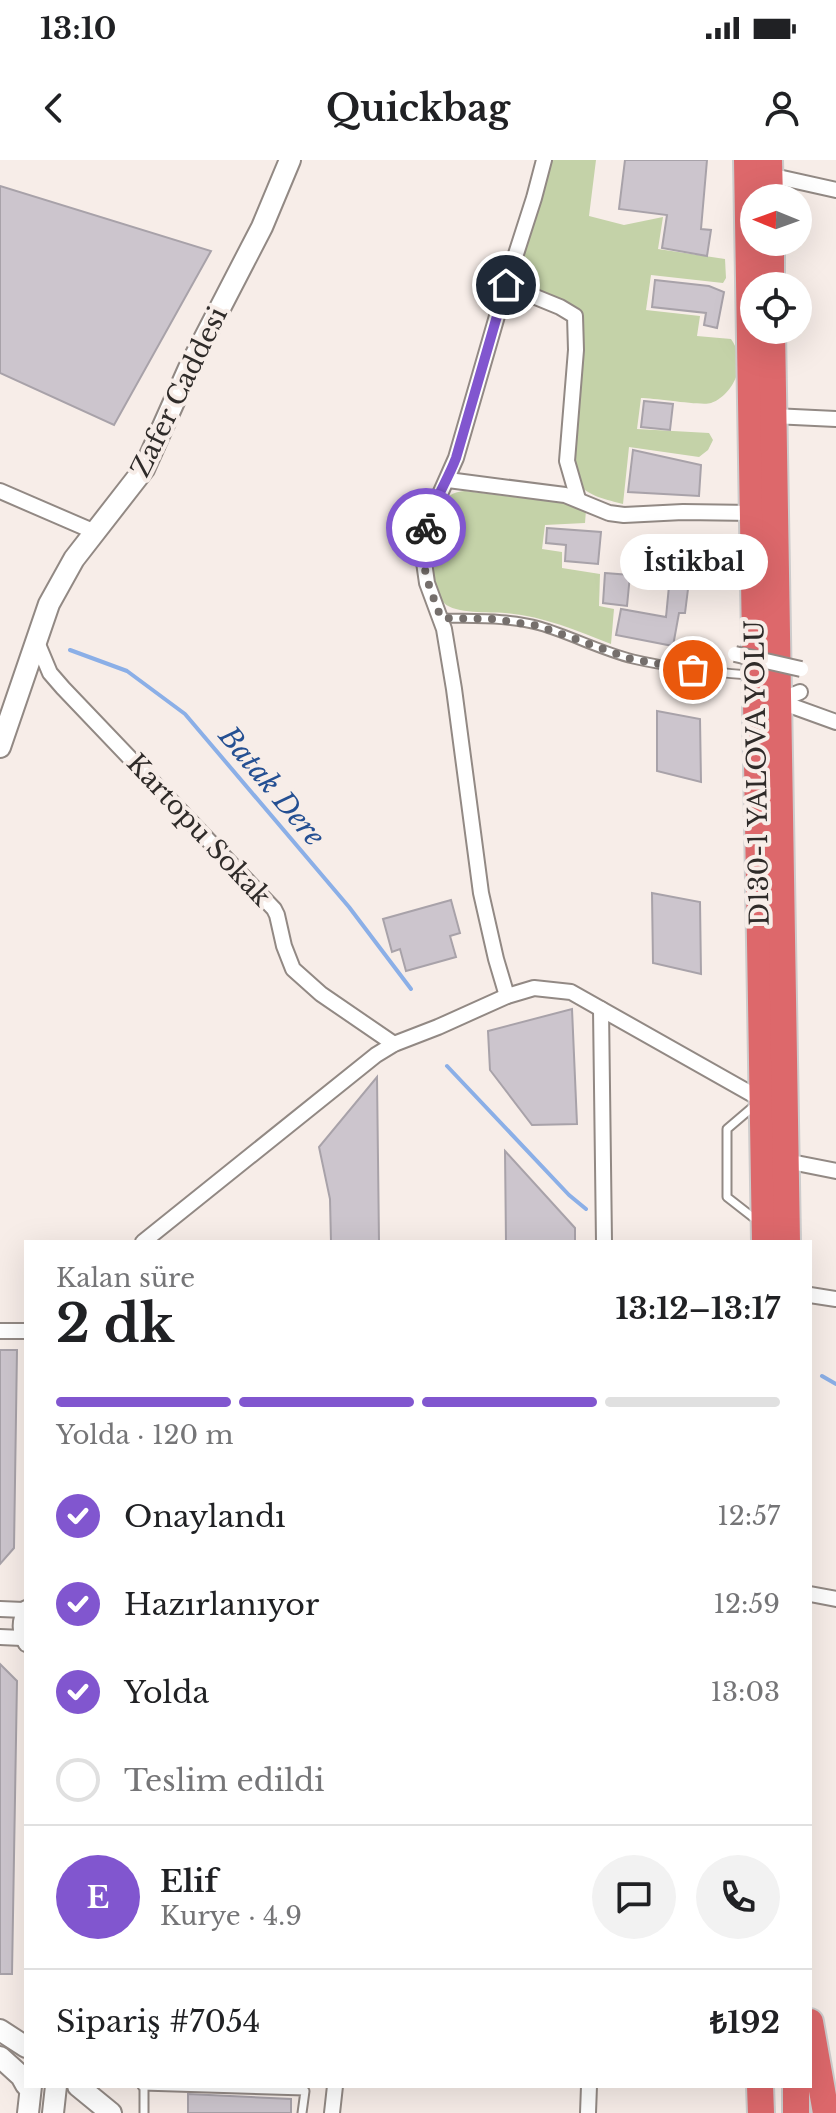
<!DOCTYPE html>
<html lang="tr">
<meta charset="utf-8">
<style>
body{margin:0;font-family:"Libre Baskerville",serif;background:#f2f2f2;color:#202124;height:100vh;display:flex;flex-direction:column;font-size:30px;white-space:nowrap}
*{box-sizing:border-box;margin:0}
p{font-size:26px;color:#757577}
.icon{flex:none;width:44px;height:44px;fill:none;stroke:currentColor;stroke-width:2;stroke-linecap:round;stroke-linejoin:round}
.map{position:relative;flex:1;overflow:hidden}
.drawer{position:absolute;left:24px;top:1080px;width:788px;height:848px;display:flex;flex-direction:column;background:#fff;border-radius:0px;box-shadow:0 8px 32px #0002}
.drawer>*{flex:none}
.needle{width:52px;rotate:271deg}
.controls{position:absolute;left:740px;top:24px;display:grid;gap:16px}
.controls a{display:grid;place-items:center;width:72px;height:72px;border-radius:50%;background:#fff;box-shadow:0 8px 32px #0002;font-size:40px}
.pin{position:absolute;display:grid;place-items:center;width:68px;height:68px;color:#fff;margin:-34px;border:4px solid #fff;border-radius:50%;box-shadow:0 2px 8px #0007}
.courier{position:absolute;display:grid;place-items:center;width:80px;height:80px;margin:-40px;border:6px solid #8156cf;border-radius:50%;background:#fff;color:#222;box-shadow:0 2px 10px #0007}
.bubble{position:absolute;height:56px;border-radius:28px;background:#fff;box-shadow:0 8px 32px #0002;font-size:26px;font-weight:700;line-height:56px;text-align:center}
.head em{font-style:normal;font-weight:700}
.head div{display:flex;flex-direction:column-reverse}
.head{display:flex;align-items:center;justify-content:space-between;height:136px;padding:0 32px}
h1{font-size:52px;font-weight:700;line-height:60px}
.bar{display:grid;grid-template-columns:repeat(4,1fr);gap:12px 8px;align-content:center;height:96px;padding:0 32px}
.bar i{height:10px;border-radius:6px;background:#e0e0e0}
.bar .current{background:#8156cf}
.bar p{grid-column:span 4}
.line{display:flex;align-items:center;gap:20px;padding:0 32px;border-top:2px solid #e0e0e0}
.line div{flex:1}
.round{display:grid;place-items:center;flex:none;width:84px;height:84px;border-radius:42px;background:#f2f2f2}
ol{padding:0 32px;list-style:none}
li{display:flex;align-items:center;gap:24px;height:88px}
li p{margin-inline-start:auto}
li .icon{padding:8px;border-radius:50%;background:#8156cf;color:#fff;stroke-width:4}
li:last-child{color:#757577}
li i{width:44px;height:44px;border:4px solid #e0e0e0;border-radius:50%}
.status{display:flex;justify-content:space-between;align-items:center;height:56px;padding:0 40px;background:#fff;direction:ltr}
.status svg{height:22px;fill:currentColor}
header{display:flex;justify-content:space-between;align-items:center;height:104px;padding:0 32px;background:#fff;font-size:36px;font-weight:700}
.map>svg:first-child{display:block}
.green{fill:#c4d2a8}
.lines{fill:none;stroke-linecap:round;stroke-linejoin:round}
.stream{stroke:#8bafe7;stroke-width:4}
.building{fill:#ccc5cd;stroke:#a8a2a9;stroke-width:2}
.lane-casing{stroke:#928984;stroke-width:11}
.street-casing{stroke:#928984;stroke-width:18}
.secondary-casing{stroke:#928984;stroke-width:24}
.highway-casing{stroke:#cdcccc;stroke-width:30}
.lane{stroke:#fff;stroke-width:7}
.street{stroke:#fff;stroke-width:14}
.secondary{stroke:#fff;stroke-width:20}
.highway{stroke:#dd686b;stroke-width:26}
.street-bridge-casing{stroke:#928984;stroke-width:18;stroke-linecap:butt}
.street-bridge{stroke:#fff;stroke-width:14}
.done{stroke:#756f6c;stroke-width:8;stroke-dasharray:0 14.4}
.route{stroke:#8156cf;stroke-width:10}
.labels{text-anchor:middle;stroke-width:8;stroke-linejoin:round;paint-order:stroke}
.street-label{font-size:26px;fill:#2f2b29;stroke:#f7ede8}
.water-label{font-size:28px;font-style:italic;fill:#244f92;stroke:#f7ede8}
</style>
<div class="status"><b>13:10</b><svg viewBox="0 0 49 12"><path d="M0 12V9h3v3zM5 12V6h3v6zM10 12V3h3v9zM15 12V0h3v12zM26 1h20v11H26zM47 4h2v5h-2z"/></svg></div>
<header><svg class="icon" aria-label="back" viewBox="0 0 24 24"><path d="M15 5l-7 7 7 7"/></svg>Quickbag<svg class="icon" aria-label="person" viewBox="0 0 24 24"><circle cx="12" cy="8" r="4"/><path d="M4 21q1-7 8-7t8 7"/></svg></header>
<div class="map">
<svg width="836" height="1953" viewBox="0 0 836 1953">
<rect width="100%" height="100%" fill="#f7ede8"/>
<g class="green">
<path d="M551 0H596L589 56 624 65 663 57 658 89 725 99 726 118 723 123 651 115 646 150 700 156 697 176 731 179C738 188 738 198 738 209 737 222 724 239 711 243 702 246 655 238 641 238L637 269 709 273 713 280 708 290 699 297 629 287 623 344C608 340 587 336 578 323 563 301 580 196 584 166L581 156 515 121Z"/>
<path d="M465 331 547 341 563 340 586 350 585 363 545 365 542 389 562 392V408L600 414 599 446 614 449 611 484C576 470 542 456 505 453 490 452 455 454 444 443 427 425 435 382 440 359 443 341 445 333 465 331Z"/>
</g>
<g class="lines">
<g class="stream">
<polyline points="70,490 127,511 185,554 349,747 411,829"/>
<polyline points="447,906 569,1035 586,1049"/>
<polyline points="822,1216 836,1224"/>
</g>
</g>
<g class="building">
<polygon points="625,0 707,0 701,69 711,70 707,96 662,88 667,55 619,49"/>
<polygon points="0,26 211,91 114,265 0,213"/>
<polygon points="655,120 709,126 724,132 717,168 704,165 706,153 652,147"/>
<polygon points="644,241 673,244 670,270 641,267"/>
<polygon points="633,290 701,305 699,336 628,332"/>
<polygon points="547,368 601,372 598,404 565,401 566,385 546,383"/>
<polygon points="672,378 691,378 691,400 671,399"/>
<polygon points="605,413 630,415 627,446 603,443"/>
<polygon points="669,426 688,429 685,453 679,453 673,486 616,475 621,449 666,457"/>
<polygon points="657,551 700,559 701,622 657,611"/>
<polygon points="652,733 700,742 701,814 653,803"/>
<polygon points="451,740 460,773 450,776 456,797 406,811 400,789 392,792 383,759"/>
<polygon points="572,849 577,964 532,965 490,910 488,871"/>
<polygon points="377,917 379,1082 331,1082 330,1039 319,987"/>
<polygon points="505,991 575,1068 575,1082 506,1082"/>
<polygon points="0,1190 17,1190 14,1388 0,1404"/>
<polygon points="0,1504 17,1521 12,1814 0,1814"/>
<polygon points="188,1934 291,1939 291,1953 188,1953"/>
</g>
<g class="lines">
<g class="lane-casing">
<g id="lane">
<path d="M441 458C474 459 508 457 540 466 571 475 601 491 633 499 671 508 710 512 749 515"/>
<polyline points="754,946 727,969 727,1037 759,1062"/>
<polyline points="142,1926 305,1931 302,1953"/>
<polyline points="144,1926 144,1953"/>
</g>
</g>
<g class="street-casing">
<g id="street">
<polyline points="769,15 836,30"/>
<polyline points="506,125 560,147 575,156 576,190 567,301 578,339"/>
<polyline points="773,256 836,259"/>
<polyline points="448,320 565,335 609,353 624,355 683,352 753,353"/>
<polyline points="0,331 95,372"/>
<polyline points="37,482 50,513 63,528 274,749 277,755 284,786 293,809 321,834 394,884"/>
<polyline points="778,541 836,562"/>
<polyline points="778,541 800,532"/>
<polyline points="507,836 496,799 481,733 454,529 444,469 427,423 423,395 423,377 428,361 456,298 506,125 534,38 544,0"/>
<polyline points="601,849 604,1082"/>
<polyline points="786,1001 836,1011"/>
<polyline points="143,1082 376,895 394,884 438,867 507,836 534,828 571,832 762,940"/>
<polyline points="810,1135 836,1139"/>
<polyline points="0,1171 26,1171"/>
<polyline points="810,1434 836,1439"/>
<path d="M26 1448C19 1460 19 1472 26 1484"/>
<polyline points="0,1449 24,1450"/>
<polyline points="0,1477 22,1478"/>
<polyline points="332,1953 335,1926"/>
<polyline points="588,1953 589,1926"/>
</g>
</g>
<g class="secondary-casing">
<g id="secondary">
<polyline points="0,587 49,444 74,399 144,309 189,208 262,67 290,0"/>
<polyline points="0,1870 26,1887"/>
<polyline points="0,1897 21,1916 26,1925"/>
<polyline points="78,1926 111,1953"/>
<polyline points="28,1953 31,1926"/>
<polyline points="53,1953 56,1926"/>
</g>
</g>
<g class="highway-casing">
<g id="highway">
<polyline points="747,0 765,1082"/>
<polyline points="769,0 770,38"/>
<polyline points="771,82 771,126"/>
<polyline points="772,170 787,1082"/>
<polyline points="810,1862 826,1953"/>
<polyline points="760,1926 761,1953"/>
<polyline points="796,1926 796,1953"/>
</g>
</g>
<use href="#lane" class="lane"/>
<use href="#street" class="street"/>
<use href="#secondary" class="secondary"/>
<use href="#highway" class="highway"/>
<g class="street-bridge-casing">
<polyline id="street-bridge" points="735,494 801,509"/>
</g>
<use href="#street-bridge" class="street-bridge"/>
</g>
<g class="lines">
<path class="done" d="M426 368C417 401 430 428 441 458L493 459 539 466 631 499 693 510"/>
<path class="route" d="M426 368C432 343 447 322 456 298L506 125"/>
</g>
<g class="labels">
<g class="street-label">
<text transform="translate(179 232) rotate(-64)" y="9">Zafer Caddesi</text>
<text transform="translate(757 613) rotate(-91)" y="9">D130-1 YALOVA YOLU</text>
<text transform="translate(199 670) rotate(47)" y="9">Kartopu Sokak</text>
</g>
<g class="water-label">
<text transform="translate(272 626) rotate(50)" y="10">Batak Dere</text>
</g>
</g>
</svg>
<div class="controls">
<a><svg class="needle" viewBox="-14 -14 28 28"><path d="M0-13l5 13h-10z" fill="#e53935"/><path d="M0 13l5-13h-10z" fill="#757577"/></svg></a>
<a><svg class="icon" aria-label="locate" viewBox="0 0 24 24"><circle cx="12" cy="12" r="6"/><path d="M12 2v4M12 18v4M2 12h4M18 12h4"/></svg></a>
</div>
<div class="pin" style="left:693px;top:510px;background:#ea580c"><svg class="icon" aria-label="bag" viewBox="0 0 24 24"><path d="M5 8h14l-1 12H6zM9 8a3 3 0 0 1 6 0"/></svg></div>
<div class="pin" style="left:506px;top:125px;background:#1f2937"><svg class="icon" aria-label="home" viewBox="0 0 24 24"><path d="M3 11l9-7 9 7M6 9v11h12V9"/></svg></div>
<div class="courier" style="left:426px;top:368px"><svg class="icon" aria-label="bike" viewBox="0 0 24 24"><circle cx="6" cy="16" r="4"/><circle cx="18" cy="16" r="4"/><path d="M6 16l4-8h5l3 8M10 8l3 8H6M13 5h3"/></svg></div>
<div class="bubble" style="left:620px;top:374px;width:148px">İstikbal</div>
<section class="drawer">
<div class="head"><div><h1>2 dk</h1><p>Kalan süre</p></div><em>13:12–13:17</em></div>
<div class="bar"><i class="current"></i><i class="current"></i><i class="current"></i><i></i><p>Yolda · 120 m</p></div>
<ol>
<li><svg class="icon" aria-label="check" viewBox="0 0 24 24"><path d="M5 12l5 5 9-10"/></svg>Onaylandı<p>12:57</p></li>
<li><svg class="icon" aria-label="check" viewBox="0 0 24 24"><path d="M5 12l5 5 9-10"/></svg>Hazırlanıyor<p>12:59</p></li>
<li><svg class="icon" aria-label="check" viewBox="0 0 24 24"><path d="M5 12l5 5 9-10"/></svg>Yolda<p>13:03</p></li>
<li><i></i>Teslim edildi</li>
</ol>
<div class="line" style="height:144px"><b class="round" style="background:#8156cf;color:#fff">E</b><div><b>Elif</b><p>Kurye · 4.9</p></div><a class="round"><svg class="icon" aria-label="chat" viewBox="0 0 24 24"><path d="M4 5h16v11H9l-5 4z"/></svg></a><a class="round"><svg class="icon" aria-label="phone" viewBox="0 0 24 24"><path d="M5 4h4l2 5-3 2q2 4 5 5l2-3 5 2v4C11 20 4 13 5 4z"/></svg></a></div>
<div class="line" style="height:104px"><div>Sipariş #7054</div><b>₺192</b></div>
</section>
</div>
